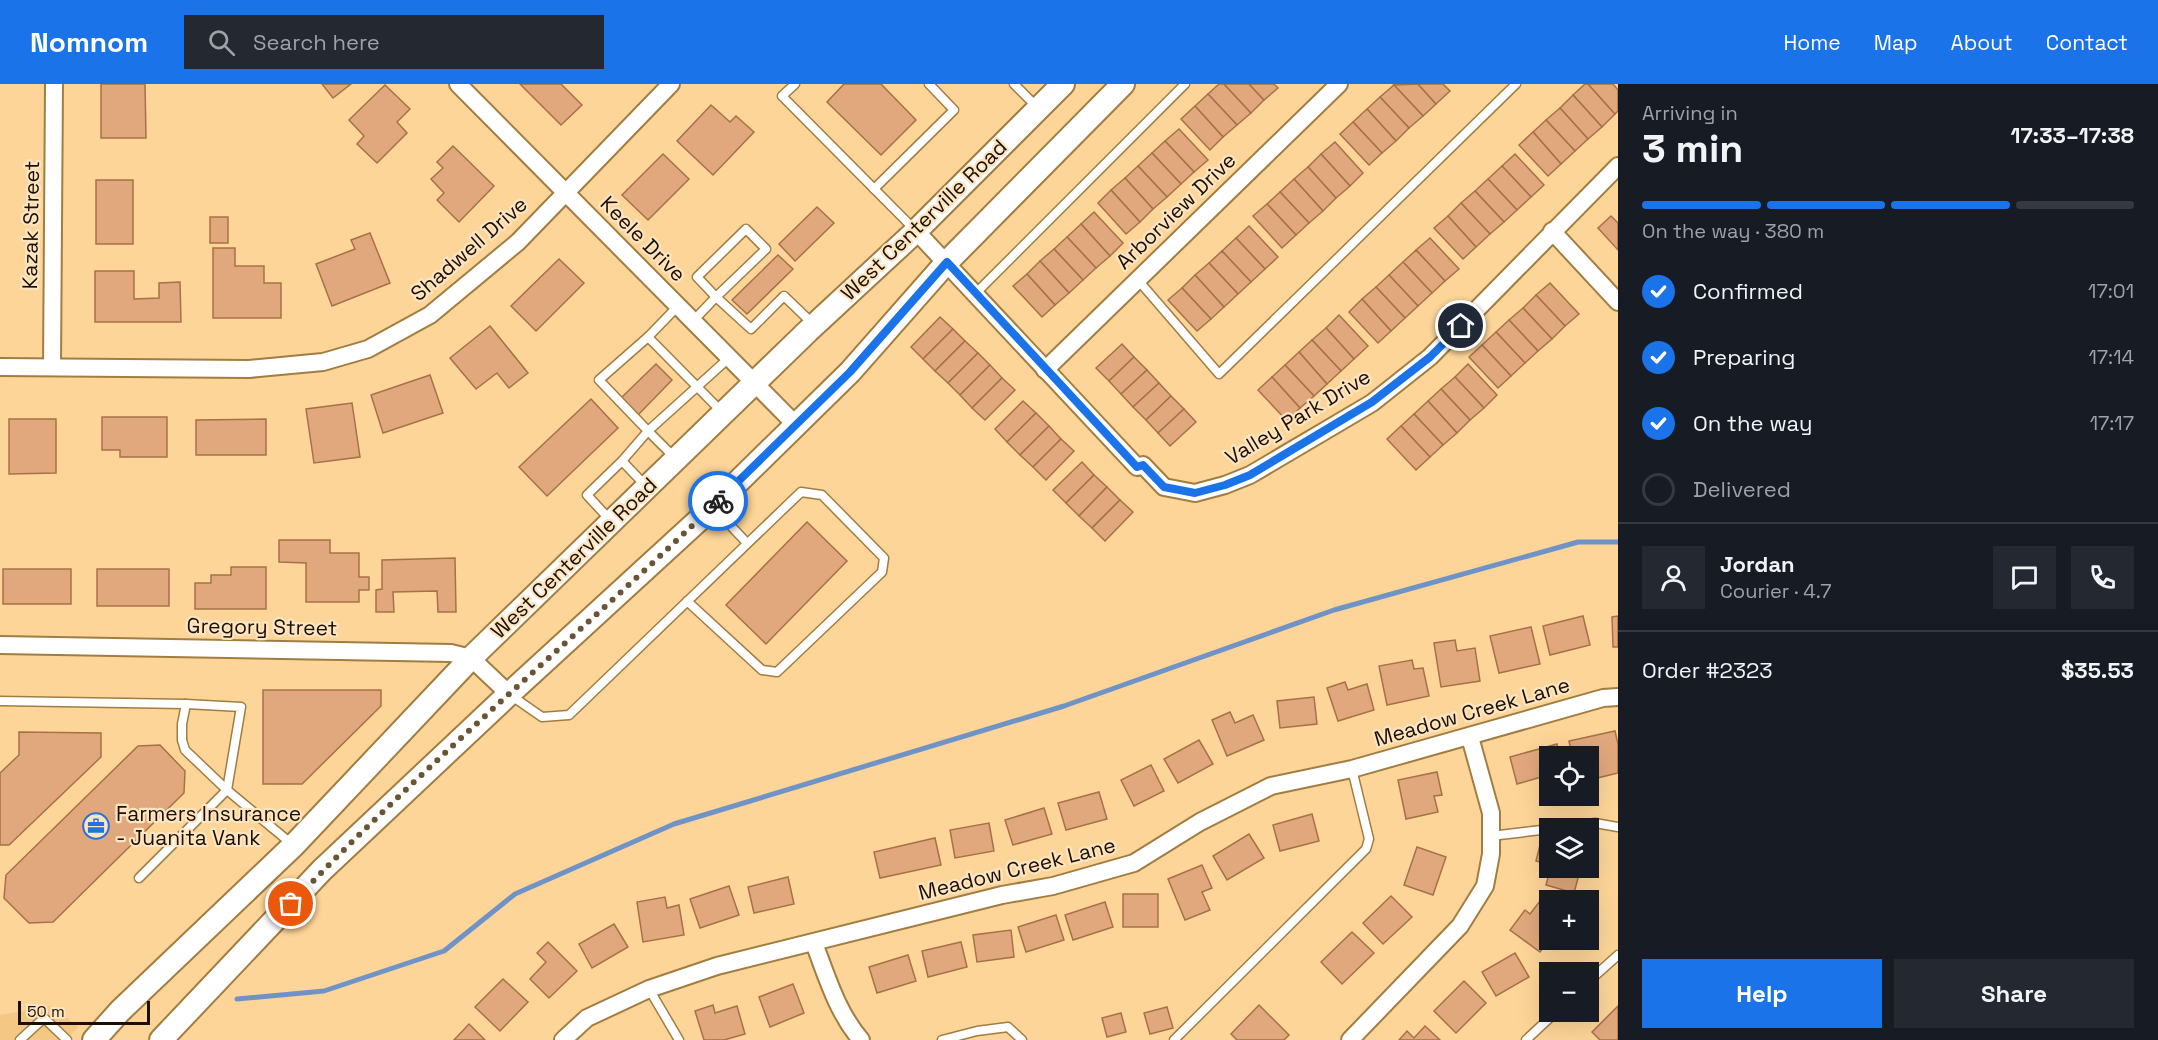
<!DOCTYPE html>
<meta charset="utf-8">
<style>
body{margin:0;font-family:"Space Grotesk",sans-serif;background:#242831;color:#f1f3f6;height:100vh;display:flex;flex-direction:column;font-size:22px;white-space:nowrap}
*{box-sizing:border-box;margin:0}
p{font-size:20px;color:#9ea1a6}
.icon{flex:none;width:33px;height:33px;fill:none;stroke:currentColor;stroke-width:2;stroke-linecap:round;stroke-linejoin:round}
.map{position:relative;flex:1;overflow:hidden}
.sheet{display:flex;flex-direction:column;background:#171b24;width:540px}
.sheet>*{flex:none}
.fabs{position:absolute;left:1539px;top:662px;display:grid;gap:12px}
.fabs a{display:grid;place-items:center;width:60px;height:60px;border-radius:0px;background:#171b24;box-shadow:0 6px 24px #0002;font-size:30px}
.scale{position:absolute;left:18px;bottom:15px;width:132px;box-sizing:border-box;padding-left:6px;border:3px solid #1d0f00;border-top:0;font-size:16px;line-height:21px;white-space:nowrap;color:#1d0f00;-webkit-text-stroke:4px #fde5c1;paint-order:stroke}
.pin{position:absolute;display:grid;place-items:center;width:51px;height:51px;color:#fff;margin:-26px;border:3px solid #fff;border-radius:50%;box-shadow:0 2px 6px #0007}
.courier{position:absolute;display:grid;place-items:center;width:60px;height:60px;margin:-30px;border:4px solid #1a73e8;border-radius:50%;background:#fff;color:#222;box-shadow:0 2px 8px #0007}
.headline em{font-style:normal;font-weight:600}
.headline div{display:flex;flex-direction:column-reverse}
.headline{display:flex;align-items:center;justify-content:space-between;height:102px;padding:0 24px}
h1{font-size:39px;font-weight:600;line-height:45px}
.bar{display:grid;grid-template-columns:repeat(4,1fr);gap:9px 6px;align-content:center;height:72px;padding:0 24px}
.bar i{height:8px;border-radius:4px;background:#363941}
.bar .on{background:#1a73e8}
.bar p{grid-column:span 4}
.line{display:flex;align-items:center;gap:15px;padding:0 24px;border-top:2px solid #363941}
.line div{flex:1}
.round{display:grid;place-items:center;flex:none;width:63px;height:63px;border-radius:0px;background:#242831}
ol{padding:0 24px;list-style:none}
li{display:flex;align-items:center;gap:18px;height:66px}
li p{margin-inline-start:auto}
li .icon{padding:6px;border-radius:50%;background:#1a73e8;color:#fff;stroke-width:4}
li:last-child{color:#9ea1a6}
li i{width:33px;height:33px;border:3px solid #363941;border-radius:50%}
.primary-button{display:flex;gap:12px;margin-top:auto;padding:12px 24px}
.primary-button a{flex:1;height:69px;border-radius:0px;background:#1a73e8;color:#fff;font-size:24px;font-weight:600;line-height:69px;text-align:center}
.primary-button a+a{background:#242831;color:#f1f3f6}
header{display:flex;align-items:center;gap:36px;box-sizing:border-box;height:84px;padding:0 30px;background:#1a73e8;color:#fff}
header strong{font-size:28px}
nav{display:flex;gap:33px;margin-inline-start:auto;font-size:21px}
.search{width:420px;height:54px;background:#242831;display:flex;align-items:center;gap:15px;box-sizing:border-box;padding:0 21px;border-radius:0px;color:#9ea1a6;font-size:22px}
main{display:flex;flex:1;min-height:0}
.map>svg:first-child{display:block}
.built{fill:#f4c884}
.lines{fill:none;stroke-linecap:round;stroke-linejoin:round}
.stream{stroke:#6f93c7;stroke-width:5}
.building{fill:#e1a87d;stroke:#a77147;stroke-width:1.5}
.service-casing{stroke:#a17d41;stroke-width:11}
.minor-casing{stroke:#a17d41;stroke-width:20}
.secondary-casing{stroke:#a17d41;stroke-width:26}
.service{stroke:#fff;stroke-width:8}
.minor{stroke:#fff;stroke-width:16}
.secondary{stroke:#fff;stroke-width:22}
.done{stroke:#6b5435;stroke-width:6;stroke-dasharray:0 10.8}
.route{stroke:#1a73e8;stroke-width:8}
.labels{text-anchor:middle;stroke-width:4.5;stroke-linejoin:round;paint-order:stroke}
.street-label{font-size:21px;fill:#1d0f00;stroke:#fde5c1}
.poi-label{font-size:21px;fill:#1d0f00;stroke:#fde5c1;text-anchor:start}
</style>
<header>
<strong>Nomnom</strong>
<div class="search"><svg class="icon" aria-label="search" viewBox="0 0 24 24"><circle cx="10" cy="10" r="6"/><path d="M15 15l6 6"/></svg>Search here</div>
<nav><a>Home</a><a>Map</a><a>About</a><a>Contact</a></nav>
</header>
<main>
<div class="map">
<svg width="1618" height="956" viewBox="0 0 1618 956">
<rect width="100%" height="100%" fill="#fdd598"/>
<polygon class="built" points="51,922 79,943 65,956 0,956 0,931"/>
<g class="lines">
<polyline class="stream" points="237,915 324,907 444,867 515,810 674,740 1064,622 1334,526 1578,458 1618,458"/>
</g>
<g class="building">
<polygon points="101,0 145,0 146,54 101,54"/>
<polygon points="322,0 351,0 333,14"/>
<polygon points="520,0 561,0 582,21 561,41"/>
<polygon points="844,0 881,0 916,36 881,71 827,18"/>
<polygon points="1219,0 1224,0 1251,29 1237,41 1208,10"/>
<polygon points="1224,0 1249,0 1264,16 1251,29"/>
<polygon points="1249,0 1274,0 1278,4 1264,16"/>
<polygon points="1418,0 1436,20 1423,32 1394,1"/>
<polygon points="1418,0 1443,0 1450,7 1436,20"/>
<polygon points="1585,0 1588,0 1615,30 1602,43 1573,11"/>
<polygon points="1588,0 1613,0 1618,6 1618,27 1615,30"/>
<polygon points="385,1 410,25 397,38 407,49 377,79 357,60 364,52 349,36"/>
<polygon points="1394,1 1423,32 1409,44 1380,13"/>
<polygon points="1208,10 1237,41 1223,53 1195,22"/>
<polygon points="1573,11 1602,43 1588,55 1560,24"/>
<polygon points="1380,13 1409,44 1396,57 1367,25"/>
<polygon points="711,21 730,38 736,32 754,48 713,91 677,57"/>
<polygon points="1195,22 1223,53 1210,66 1181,35"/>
<polygon points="1560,24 1588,55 1575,67 1546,36"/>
<polygon points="1367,25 1396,57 1382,69 1353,38"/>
<polygon points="1546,36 1575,67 1561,80 1533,48"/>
<polygon points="1353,38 1382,69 1369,81 1340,50"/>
<polygon points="1179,45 1208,76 1194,88 1165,57"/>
<polygon points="1533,48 1561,80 1548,92 1519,61"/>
<polygon points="1165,57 1194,88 1181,100 1152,69"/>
<polygon points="1335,58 1363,89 1350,102 1321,70"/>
<polygon points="453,62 494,102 459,138 437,116 444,109 431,95 443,84 437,78"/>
<polygon points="1152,69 1181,100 1167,113 1138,82"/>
<polygon points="663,70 689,95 648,136 622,111"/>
<polygon points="1321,70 1350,102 1336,114 1308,83"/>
<polygon points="1515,70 1544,101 1531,113 1502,82"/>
<polygon points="1138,82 1167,113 1153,125 1125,94"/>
<polygon points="1502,82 1531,113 1517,126 1488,95"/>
<polygon points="1308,83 1336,114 1323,127 1294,95"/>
<polygon points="1125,94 1153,125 1140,138 1111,106"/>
<polygon points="1294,95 1323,127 1309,139 1280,108"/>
<polygon points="1488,95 1517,126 1504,138 1475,107"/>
<rect x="96" y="96" width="37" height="64"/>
<polygon points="1111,106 1140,138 1126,150 1098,119"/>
<polygon points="1475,107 1504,138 1490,150 1461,119"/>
<polygon points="1280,108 1309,139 1296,151 1267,120"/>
<polygon points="1461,119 1490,150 1476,163 1448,132"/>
<polygon points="1267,120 1296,151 1282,164 1253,132"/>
<polygon points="817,123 834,139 795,177 779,160"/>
<polygon points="1094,128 1123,159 1110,172 1081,140"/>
<polygon points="1448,132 1476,163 1463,175 1434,144"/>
<polygon points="1611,132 1618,139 1618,166 1598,144"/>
<rect x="210" y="133" width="18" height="26"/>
<polygon points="1081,140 1110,172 1096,184 1067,153"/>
<polygon points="1249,142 1278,173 1265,185 1236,154"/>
<polygon points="370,149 390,199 332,222 316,180 355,165 351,156"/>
<polygon points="1067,153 1096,184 1083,196 1054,165"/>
<polygon points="1236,154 1265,185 1251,198 1222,167"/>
<polygon points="1430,154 1459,185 1445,197 1416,166"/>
<polygon points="213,164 235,164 235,182 264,182 264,199 281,199 281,234 213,234"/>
<polygon points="1054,165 1083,196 1069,209 1040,177"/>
<polygon points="1416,166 1445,197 1432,209 1403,178"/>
<polygon points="1222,167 1251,198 1238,210 1209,179"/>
<polygon points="778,171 793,185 747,230 732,216"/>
<polygon points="559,175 584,199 536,247 511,222"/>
<polygon points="1040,177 1069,209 1055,221 1027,190"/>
<polygon points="1403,178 1432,209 1418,222 1389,191"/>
<polygon points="1209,179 1238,210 1224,223 1195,191"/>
<polygon points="95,187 134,187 134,215 159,214 159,199 180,198 181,238 95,238"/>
<polygon points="1027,190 1055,221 1042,233 1013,202"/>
<polygon points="1195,191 1224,223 1211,235 1182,204"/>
<polygon points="1389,191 1418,222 1405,234 1376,203"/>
<polygon points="1550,199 1579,230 1565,242 1536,211"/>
<polygon points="1376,203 1405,234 1391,247 1362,215"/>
<polygon points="1182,204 1211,235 1197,247 1168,216"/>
<polygon points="1536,211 1565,242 1552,255 1523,224"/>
<polygon points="1362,215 1391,247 1378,259 1349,228"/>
<polygon points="1523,224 1552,255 1538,267 1509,236"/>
<polygon points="1339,231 1368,262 1354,275 1326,244"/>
<polygon points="940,233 953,245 923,275 911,263"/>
<polygon points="1509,236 1538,267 1525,279 1496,248"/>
<polygon points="490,242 528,289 509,304 497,289 476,305 450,274"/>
<polygon points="1326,244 1354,275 1341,287 1312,256"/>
<polygon points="953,245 965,257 935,287 923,275"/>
<polygon points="1496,248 1525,279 1511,292 1482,261"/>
<polygon points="1312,256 1341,287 1327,300 1299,268"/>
<polygon points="965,257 978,269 948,299 935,287"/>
<polygon points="1122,260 1134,273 1109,297 1096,284"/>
<polygon points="1482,261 1511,292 1498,304 1469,273"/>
<polygon points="1299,268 1327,300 1314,312 1285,281"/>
<polygon points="978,269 990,281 960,311 948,299"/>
<polygon points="1134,273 1147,286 1121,310 1109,297"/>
<polygon points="656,280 672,296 638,331 621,314"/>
<polygon points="1468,280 1497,311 1484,324 1455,293"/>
<polygon points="990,281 1002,294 972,324 960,311"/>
<polygon points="1285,281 1314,312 1300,324 1272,293"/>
<polygon points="1147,286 1159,299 1133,323 1121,310"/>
<polygon points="430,291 443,329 383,349 371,311"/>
<polygon points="1272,293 1300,324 1287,337 1258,306"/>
<polygon points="1455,293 1484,324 1470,336 1441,305"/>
<polygon points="1002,294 1015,306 985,336 972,324"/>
<polygon points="1159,299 1171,312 1146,336 1133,323"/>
<polygon points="1441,305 1470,336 1457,349 1428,317"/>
<polygon points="1171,312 1184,325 1158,349 1146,336"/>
<polygon points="591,315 618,344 547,412 519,383"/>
<polygon points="1023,317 1036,329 1007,358 995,345"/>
<polygon points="1428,317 1457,349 1443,361 1414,330"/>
<polygon points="352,319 360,373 314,379 306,325"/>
<polygon points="1184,325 1196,338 1170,362 1158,349"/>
<polygon points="1036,329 1049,342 1020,371 1007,358"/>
<polygon points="1414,330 1443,361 1430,373 1401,342"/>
<polygon points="102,333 167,333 167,373 120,373 120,366 102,366"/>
<polygon points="9,335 56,335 56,389 9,390"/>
<polygon points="266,335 266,371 196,371 196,336"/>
<polygon points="1049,342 1061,355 1033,383 1020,371"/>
<polygon points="1401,342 1430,373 1416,386 1387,355"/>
<polygon points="1061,355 1074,367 1046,396 1033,383"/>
<polygon points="1082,378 1094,391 1066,419 1053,406"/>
<polygon points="1094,391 1107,403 1079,432 1066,419"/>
<polygon points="1107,403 1120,416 1092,444 1079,432"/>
<polygon points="1120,416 1133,428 1105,457 1092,444"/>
<polygon points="807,438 847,477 766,560 726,521"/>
<polygon points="279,456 330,456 330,469 359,469 359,493 369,493 369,506 359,506 359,518 306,518 306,479 279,478"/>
<polygon points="455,474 456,528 438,528 437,507 393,508 394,528 376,528 376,506 382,505 382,476"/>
<polygon points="231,483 266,483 266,525 195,525 195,499 211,499 211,491 231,491"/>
<rect x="3" y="485" width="68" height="35"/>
<rect x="97" y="485" width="72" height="37"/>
<polygon points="1583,532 1590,561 1550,571 1543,542"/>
<polygon points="1618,532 1618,563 1613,563 1612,533"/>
<polygon points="1531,543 1540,580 1499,589 1490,552"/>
<polygon points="1455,556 1457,567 1475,564 1480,597 1441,603 1434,559"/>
<polygon points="1412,576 1414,585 1423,584 1429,612 1387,621 1379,582"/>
<polygon points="1345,598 1348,606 1367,600 1374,626 1338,637 1327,604"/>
<polygon points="263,606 381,606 381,622 302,700 263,700"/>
<polygon points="1314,613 1317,640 1280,644 1277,617"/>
<polygon points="1230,628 1235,639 1253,631 1264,656 1227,672 1212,636"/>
<polygon points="1615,647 1618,660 1618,689 1593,695 1588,681 1588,672 1572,672 1569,657"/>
<polygon points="19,648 101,649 101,673 9,761 0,761 0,689 19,671"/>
<polygon points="1199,656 1213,680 1178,699 1164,675"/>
<polygon points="1557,660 1560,672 1550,672 1550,708 1545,692 1517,700 1510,673"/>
<polygon points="160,661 185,687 184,709 53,838 29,839 4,814 6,791 138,662"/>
<polygon points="1151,681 1164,707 1134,722 1121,696"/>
<polygon points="1437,688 1442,711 1434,712 1438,728 1406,735 1398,696"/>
<polygon points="1099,708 1107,735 1066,746 1058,719"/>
<polygon points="1044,724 1052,750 1013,761 1005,736"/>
<polygon points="1312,730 1319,757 1280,767 1273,741"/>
<polygon points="989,739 994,767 955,774 950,746"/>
<polygon points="1249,750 1264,774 1227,796 1213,772"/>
<polygon points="935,754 941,781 880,794 874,768"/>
<polygon points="1541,757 1550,759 1550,781 1536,777"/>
<polygon points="1417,763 1446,773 1433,811 1404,801"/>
<polygon points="1202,781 1212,804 1202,808 1210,826 1185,836 1168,795"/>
<polygon points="1551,783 1581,783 1574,809 1546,801"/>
<polygon points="788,793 794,820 754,829 748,803"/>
<polygon points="729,802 739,831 700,844 690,815"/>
<rect x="1123" y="810" width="35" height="33"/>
<polygon points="1391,812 1412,833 1383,860 1363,839"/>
<polygon points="665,813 667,824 679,821 684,851 643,858 637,818"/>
<polygon points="1540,817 1550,825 1550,855 1540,868 1510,846 1525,826 1530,830"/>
<polygon points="1105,818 1113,843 1073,856 1065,831"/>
<polygon points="1056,831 1064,856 1026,868 1018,843"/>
<polygon points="614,840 628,863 592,884 579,860"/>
<polygon points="1011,846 1014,873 977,878 973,851"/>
<polygon points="1352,848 1374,869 1342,900 1321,878"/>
<polygon points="548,858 577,887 549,914 530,895 546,878 537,869"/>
<polygon points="961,858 967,883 928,893 922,867"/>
<polygon points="1515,869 1529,893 1496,912 1482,888"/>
<polygon points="908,871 916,897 877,909 869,883"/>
<polygon points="503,895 528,918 500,947 475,923"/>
<polygon points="1464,897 1486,919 1456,949 1434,927"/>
<polygon points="793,900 804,929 770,943 759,913"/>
<polygon points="713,921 715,929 737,922 745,950 724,956 704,956 695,927"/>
<polygon points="1259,921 1289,951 1284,956 1237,956 1231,950"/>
<polygon points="1618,922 1618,956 1600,956 1592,948"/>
<polygon points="1167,923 1173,944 1150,950 1144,929"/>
<polygon points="1121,929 1126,948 1107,953 1102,934"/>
<polygon points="469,940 485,956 454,956"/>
<polygon points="1425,942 1440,956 1399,956 1407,947 1414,954"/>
</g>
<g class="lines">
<g class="service-casing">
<g id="service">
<polyline points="795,0 782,12 916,147"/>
<polyline points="1014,0 1037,23"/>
<polyline points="874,105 954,26 929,0"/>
<polygon points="746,145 766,165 716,213 697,193"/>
<polyline points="1138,196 1219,290 1516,0"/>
<polyline points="976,209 1185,0"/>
<polyline points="678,222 648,253 723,329"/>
<polyline points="693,237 716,213 751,245 784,212 813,240"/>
<polyline points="676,375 648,347 730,273"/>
<polyline points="622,377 648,347 599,296 648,253"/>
<polyline points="713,423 747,459"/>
<polyline points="612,438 587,411 622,377 645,401"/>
<polyline points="509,610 542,633 569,631 801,408 822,411 884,474 882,488 777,588 762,586 687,517"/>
<polyline points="0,617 186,620 182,640 182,656 185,666 227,706 293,761"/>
<polyline points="1554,744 1595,739 1618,743"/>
<polyline points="1491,752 1550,745"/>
<polyline points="139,794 227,706 241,623 186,620"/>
<polyline points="1588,898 1618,871"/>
<polyline points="649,905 679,956"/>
<polyline points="20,956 44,934 67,956"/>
<polyline points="942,956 977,947 1008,943 1022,956"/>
<polyline points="1174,956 1366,765 1369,755 1352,685"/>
<polyline points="1526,956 1557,927"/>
</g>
</g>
<g class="minor-casing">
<g id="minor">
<polyline points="458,0 796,341"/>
<polyline points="916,147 1137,383 1143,381 1164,403 1195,409 1225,401 1250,391 1372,319 1430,273 1618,82"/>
<polyline points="1552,147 1618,218"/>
<polyline points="0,283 249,285 323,278 368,265 430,231 518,158 671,0"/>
<polyline points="52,283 54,0"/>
<polyline points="1045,286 1339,0"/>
<polyline points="0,561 451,569 471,574 509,610"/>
<path d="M814 859C827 893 837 928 861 956"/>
<polyline points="563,956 587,934 649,905 717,882 1002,811 1053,802 1134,779 1200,738 1271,702 1352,685 1603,614 1618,613"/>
<polyline points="1350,956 1460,842 1485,802 1491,770 1491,729 1470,653"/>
</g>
</g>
<g class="secondary-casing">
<g id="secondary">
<polyline points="94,956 120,927 294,761 471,574 808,247 916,147 1063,0"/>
<polyline points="161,956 322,786 509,610 701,434 850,288 947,178 1123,0"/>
</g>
</g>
<use href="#service" class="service"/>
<use href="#minor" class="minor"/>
<use href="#secondary" class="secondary"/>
</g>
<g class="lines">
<path class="done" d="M291 820C426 678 577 553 718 417"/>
<polyline class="route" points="718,417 850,288 947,178 1137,383 1143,381 1164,403 1195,409 1225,401 1250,391 1372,318 1430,273 1461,242"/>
</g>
<defs>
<g id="office-ring" transform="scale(1.35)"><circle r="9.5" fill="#fde5c1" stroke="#2472dd" stroke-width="1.5"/><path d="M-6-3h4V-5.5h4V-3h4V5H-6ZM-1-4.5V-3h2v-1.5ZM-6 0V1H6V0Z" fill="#2472dd"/></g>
</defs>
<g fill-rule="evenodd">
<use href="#office-ring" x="96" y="742"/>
</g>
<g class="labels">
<g class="street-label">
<text transform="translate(1176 127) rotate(-44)" y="7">Arborview Drive</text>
<text transform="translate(924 136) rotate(-44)" y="7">West Centerville Road</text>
<text transform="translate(31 141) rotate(-89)" y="7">Kazak Street</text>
<text transform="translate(643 155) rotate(45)" y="7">Keele Drive</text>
<text transform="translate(469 165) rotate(-41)" y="7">Shadwell Drive</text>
<text transform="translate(1298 333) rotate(-31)" y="7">Valley Park Drive</text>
<text transform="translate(574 474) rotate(-44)" y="7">West Centerville Road</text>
<text transform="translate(262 543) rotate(1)" y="7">Gregory Street</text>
<text transform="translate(1472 628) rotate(-16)" y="7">Meadow Creek Lane</text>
<text transform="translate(1017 785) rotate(-14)" y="7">Meadow Creek Lane</text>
</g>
<g class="poi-label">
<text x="116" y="737">Farmers Insurance<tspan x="116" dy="24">- Juanita Vank</tspan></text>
</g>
</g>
</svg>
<div class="fabs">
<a><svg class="icon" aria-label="locate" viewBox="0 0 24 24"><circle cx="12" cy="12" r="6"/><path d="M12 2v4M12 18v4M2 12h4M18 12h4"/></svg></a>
<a><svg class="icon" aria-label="layers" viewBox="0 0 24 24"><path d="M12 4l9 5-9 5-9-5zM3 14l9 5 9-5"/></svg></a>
<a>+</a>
<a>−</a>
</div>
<div class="scale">50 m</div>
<div class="pin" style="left:291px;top:820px;background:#ea580c"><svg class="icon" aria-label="bag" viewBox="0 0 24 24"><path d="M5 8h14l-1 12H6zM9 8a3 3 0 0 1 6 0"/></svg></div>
<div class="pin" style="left:1461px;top:242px;background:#1f2937"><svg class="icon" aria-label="home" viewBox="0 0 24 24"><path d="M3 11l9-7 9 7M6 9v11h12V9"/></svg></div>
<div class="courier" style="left:718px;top:417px"><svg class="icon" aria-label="bike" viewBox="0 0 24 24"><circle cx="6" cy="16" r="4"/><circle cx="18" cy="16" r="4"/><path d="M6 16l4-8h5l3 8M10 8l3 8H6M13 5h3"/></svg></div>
</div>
<section class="sheet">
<div class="headline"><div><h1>3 min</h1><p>Arriving in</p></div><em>17:33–17:38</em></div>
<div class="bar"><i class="on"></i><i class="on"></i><i class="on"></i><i></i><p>On the way · 380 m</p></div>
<ol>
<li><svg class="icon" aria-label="check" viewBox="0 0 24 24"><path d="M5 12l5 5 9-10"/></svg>Confirmed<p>17:01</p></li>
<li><svg class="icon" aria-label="check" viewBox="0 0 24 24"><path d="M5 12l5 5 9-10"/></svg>Preparing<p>17:14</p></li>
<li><svg class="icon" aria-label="check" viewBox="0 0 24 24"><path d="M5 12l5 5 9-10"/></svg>On the way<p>17:17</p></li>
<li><i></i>Delivered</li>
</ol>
<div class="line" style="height:108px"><a class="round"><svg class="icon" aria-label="person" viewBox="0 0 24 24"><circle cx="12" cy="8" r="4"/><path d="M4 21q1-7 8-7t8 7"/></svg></a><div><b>Jordan</b><p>Courier · 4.7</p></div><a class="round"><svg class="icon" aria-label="chat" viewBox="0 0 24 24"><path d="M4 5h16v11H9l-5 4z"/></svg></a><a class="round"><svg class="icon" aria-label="phone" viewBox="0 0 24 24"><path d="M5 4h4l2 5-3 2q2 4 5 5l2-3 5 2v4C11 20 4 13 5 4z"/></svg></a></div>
<div class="line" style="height:78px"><div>Order #2323</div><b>$35.53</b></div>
<div class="primary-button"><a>Help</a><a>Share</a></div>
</section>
</main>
